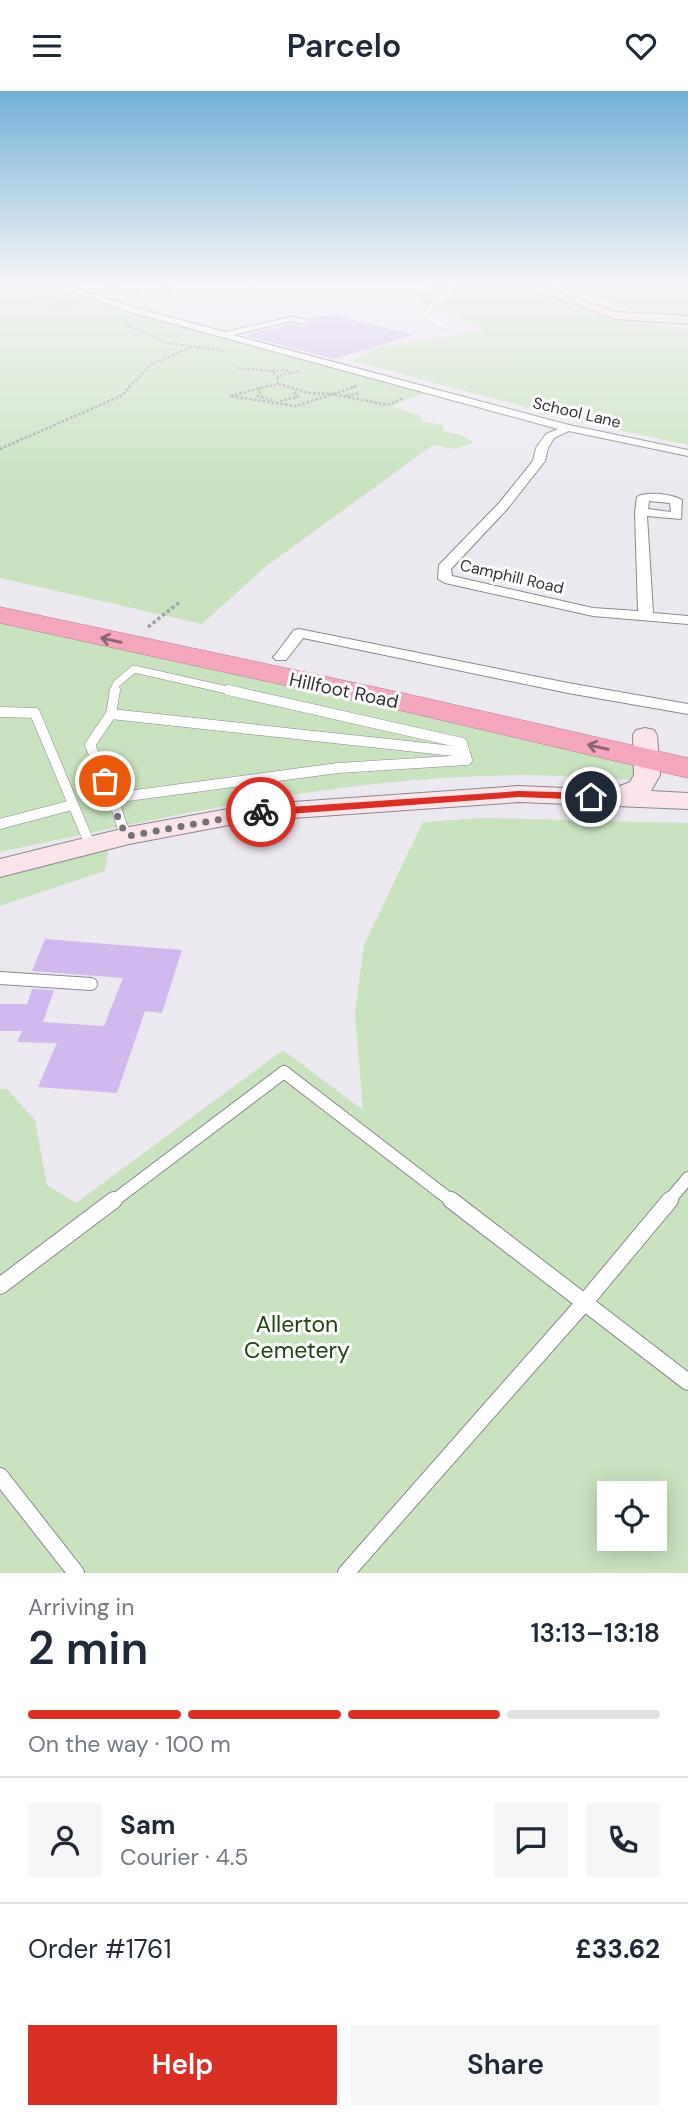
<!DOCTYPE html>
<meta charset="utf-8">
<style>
body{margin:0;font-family:"DM Sans",sans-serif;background:#f6f6f7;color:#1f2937;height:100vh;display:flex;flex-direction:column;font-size:26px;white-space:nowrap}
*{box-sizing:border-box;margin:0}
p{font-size:23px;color:#747a83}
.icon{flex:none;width:38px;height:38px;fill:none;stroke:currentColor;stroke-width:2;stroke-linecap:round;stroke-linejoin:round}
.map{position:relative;height:1482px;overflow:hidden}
.panel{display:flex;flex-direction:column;background:#fff;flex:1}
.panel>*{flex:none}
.controls{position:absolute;left:597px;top:1390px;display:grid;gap:14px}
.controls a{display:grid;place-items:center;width:70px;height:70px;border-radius:0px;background:#fff;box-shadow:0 4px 18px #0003;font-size:35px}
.pin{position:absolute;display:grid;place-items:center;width:60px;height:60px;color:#fff;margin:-30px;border:4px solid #fff;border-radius:50%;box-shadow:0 2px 7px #0007}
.courier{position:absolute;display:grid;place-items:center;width:70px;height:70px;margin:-35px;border:5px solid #d93025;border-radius:50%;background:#fff;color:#222;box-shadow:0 2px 9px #0007}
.overview em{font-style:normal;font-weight:600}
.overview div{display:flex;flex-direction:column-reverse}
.overview{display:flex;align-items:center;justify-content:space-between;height:119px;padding:0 28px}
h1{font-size:46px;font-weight:600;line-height:52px}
.bar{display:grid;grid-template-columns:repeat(4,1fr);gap:10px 7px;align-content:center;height:84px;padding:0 28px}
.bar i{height:9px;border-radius:5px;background:#e0e1e3}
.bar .on{background:#d93025}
.bar p{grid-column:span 4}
.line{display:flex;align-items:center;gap:18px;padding:0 28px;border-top:2px solid #e0e1e3}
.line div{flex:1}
.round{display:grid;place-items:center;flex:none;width:74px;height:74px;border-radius:0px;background:#f6f6f7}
.button{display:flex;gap:14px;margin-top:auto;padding:14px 28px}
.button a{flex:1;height:80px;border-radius:0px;background:#d93025;color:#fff;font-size:28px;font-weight:600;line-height:80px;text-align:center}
.button a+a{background:#f6f6f7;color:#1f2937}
header{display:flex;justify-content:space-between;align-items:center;height:91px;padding:0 28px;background:#fff;font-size:32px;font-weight:600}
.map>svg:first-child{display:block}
.green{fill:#c8e3be;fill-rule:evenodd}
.building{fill:#d1b9ef}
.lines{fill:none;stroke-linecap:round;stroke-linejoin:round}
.lane-far4-casing{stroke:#8a878e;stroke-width:5}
.lane-far3-casing{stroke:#8a878e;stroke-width:8}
.lane-far2-casing{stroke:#8a878e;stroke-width:11}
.lane-far1-casing{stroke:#8a878e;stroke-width:14}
.lane-casing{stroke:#8a878e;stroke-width:18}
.street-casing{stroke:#8a878e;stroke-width:2}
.secondary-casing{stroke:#8a878e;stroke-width:2}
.highway-casing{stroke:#b07d8d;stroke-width:1}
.path-far2{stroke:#a4a1a7;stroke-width:2;stroke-dasharray:2.5 2;stroke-linecap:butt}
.path-far1{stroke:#a4a1a7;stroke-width:2.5;stroke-dasharray:2.5 2;stroke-linecap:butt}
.path{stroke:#a4a1a7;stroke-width:3.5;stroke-dasharray:3.5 2.5;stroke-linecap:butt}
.lane-far4{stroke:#fff;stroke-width:4.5}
.lane-far3{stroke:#fff;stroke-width:7}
.lane-far2{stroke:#fff;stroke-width:10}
.lane-far1{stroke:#fff;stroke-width:12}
.lane{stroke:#fff;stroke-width:16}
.street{fill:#fff;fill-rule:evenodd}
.secondary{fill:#fce4eb;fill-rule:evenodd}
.highway{fill:#f4a6bd;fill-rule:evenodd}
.oneway{stroke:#8a6672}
.route{fill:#d93025}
.done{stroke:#747276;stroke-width:7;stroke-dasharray:0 12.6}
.labels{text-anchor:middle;stroke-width:6;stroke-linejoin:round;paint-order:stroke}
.far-street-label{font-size:16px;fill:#333235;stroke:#fff}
.street-label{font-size:19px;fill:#333235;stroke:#fff}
.near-park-label{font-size:23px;fill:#214310;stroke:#fff}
</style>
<header><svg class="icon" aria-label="menu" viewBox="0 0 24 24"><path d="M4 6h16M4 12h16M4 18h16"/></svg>Parcelo<svg class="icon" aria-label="heart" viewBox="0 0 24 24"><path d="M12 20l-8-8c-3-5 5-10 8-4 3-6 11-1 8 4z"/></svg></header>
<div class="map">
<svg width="688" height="1482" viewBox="0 0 688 1482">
<rect width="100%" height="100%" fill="#ece8f0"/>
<g class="green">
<polygon points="0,193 49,193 126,220 293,266 370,284 426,301 392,315 421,325 423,331 443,334 443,340 461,344 474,352 454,358 433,354 265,476 202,533 0,487"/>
<polygon points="437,193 516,193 613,229 688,238 688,354 585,332 353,270 375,257 485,240 458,225 427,218 418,203"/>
<polygon points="553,193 688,193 688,228 628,218"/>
<path d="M0 530 657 677 651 690C609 688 566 684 524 684 346 685 172 724 0 761Z"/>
<path d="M483 727 688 732V1482H0V998H7L35 1029 47 1094 76 1112 283 959 363 1019 355 923 364 854 423 731ZM609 1402H654V1447H609Z"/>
<polygon points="104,743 108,761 105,780 0,815 0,773 36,757"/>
</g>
<g class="building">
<polygon points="333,224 414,244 335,268 244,244 291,233 304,236 310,231 310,227"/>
<polygon points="45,848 182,859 162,922 145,920 117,1002 38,996 57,952 17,951 22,940 0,940 0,913 27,913 32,898 54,899 43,931 104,935 123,887 32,880"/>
</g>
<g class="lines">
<g class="lane-far4-casing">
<path id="lane-far4" d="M444 236 426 223C431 209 449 208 455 195L452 193"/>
</g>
<g class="lane-far3-casing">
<polyline id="lane-far3" points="115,601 116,593 134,578 236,601"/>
</g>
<g class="lane-far2-casing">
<g id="lane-far2">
<polyline points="0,621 35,622 91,756"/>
<polyline points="111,623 463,661"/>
<polyline points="113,707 122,735 129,745"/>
<polyline points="113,707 90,654 111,623 115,599"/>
<polyline points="113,707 338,677 467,669 462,652 228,599"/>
<polyline points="0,733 72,714"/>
</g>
</g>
<g class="lane-far1-casing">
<g id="lane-far1">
<polyline points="0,887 91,893"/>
<polyline points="112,1111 284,981 453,1111"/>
<polyline points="668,1111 688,1087"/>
</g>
</g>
<g class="lane-casing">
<g id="lane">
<polyline points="451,1109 688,1291"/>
<polyline points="0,1195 114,1109"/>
<polyline points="0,1385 76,1482"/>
<polyline points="346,1482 584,1212 670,1109"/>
</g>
</g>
<g class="street-casing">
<g id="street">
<path d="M52 193H62L136 217 225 241 291 226 308 229 305 233 291 230 233 244 569 334 688 359V365L569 340 554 347 548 357 545 370 508 417 451 478 452 485 593 517 638 520 635 421 637 406C646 400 673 403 682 409L681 428 647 425 653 522 688 525V533L593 525 445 492 438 488 439 474 500 411 533 370 536 357 546 343 558 338 130 221ZM649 410 670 412 671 421 648 418Z"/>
<polygon points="168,197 171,201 140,205 136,203"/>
<polygon points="312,198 353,199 357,201 353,203 315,202"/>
<polygon points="299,538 568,592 688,613 688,623 568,602 303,547 286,569 276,569 273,566 276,563 294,539"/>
</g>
</g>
<g class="secondary-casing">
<g id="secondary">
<polygon points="518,193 533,193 617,221 688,225 688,233 616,228"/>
<polygon points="645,637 654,639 657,644 660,684 651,700 688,702 688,718 519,711 250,730 129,753 0,786 0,768 129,736 250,714 519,695 610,699 630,691 634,684 633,644 636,639"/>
</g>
</g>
<g class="highway-casing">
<polygon id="highway" points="0,516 407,603 688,667 688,687 407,621 0,532"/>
</g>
<g class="path-far2">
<polyline points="109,196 121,193"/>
<polyline points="0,211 75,214"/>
<polyline points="122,232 168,252 224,260"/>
<polyline points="238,277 271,280 279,287"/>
<polyline points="272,280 291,279"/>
<polyline points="278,293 277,288 283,283 301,280"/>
<polyline points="129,296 152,273 191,256"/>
<polyline points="265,296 278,293 289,296"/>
<polyline points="353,296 357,295"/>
</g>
<g class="path-far1">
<polyline points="272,294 230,305 296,315 333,303 308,302 283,294"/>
<polyline points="357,295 333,303 387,314 404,307"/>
<polyline points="258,297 261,300 258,305 272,309"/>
<polyline points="347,305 359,302"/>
<polyline points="280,310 298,306 293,299"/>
<polyline points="0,358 123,304 131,294"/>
</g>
<polyline class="path" points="148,536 181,510"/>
<use href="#lane-far4" class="lane-far4"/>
<use href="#lane-far3" class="lane-far3"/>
<use href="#lane-far2" class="lane-far2"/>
<use href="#lane-far1" class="lane-far1"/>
<use href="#lane" class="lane"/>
<use href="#street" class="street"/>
<use href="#secondary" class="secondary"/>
<use href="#highway" class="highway"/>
</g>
<defs><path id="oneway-shaft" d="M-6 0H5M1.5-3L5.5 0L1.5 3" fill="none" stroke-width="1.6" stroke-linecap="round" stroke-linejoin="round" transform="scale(1.75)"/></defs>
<g class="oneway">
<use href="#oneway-shaft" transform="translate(111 549) rotate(-167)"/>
<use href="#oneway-shaft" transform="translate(598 656) rotate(-167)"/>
</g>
<linearGradient id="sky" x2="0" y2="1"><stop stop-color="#73b0d8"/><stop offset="0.48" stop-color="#f6f5f8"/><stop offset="1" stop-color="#f6f5f8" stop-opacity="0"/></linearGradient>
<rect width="688" height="400" fill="url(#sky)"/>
<polygon class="route" points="519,700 591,702 596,706 591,709 519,706 261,725 256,721 261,718"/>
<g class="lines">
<polyline class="done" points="105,690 121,735 129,745 261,721"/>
</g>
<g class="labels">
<g class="far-street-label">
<text transform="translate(577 321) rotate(13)" y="6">School Lane</text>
<text transform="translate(512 485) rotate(13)" y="6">Camphill Road</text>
</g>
<g class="street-label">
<text transform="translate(344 599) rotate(12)" y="7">Hillfoot Road</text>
</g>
<g class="near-park-label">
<text x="297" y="1241">Allerton<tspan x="297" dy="26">Cemetery</tspan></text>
</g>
</g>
</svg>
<div class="controls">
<a><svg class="icon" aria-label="locate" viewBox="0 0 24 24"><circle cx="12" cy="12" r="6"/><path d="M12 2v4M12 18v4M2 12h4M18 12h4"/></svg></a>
</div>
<div class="pin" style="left:105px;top:690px;background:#ea580c"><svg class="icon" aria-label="bag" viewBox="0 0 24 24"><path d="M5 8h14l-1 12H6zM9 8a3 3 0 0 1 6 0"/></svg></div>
<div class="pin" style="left:591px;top:706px;background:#1f2937"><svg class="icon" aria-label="home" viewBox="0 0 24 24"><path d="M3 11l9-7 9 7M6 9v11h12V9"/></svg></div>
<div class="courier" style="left:261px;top:721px"><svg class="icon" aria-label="bike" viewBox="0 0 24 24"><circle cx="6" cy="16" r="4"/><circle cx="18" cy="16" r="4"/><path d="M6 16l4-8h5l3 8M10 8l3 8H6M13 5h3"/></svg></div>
</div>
<section class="panel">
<div class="overview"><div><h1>2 min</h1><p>Arriving in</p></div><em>13:13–13:18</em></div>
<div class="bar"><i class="on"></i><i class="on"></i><i class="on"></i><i></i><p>On the way · 100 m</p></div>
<div class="line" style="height:126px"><a class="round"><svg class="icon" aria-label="person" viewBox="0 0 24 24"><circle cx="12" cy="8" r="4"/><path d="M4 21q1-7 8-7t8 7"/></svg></a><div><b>Sam</b><p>Courier · 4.5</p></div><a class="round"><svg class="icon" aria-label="chat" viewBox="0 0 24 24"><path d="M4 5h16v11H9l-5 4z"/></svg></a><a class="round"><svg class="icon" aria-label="phone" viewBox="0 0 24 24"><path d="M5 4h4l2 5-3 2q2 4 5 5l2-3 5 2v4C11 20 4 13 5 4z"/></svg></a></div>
<div class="line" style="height:91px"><div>Order #1761</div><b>£33.62</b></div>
<div class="button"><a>Help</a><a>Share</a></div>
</section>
